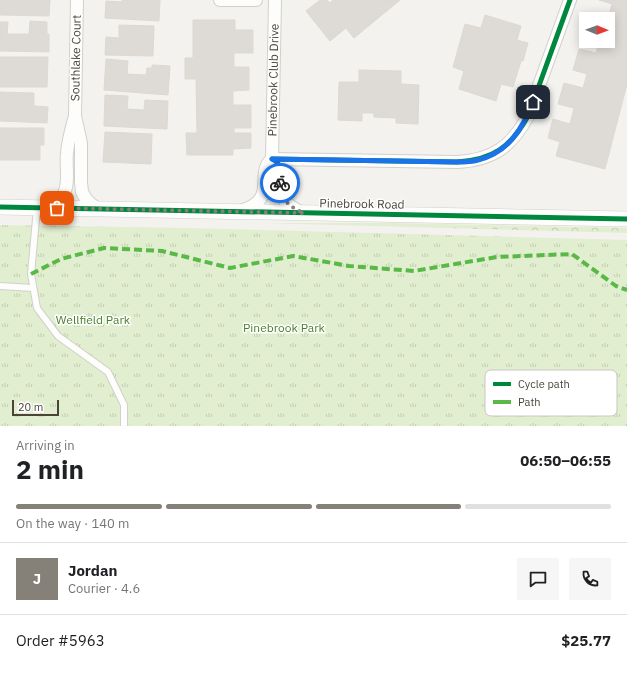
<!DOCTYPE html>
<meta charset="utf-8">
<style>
body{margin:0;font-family:"IBM Plex Sans",sans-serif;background:#f6f6f6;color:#202124;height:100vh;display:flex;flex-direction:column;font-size:15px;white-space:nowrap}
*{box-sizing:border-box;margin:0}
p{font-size:13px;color:#757577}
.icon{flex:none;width:22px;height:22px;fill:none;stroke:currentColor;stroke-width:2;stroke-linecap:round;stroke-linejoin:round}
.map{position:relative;height:426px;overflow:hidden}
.drawer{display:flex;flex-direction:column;background:#fff;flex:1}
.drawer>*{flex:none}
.needle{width:26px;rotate:91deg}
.controls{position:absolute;left:579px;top:12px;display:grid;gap:8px}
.controls a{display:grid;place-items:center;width:36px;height:36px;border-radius:0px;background:#fff;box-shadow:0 2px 10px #0003;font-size:20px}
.scale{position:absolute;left:12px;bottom:10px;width:47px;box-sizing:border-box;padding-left:4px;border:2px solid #4b4439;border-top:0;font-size:11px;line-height:14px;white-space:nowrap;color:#4b4439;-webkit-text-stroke:3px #fff;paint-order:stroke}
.pin{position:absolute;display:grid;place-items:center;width:34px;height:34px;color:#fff;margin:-17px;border-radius:8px;box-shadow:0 2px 6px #0006}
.courier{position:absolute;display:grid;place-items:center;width:40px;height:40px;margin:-20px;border:3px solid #1a73e8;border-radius:50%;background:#fff;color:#222;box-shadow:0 1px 5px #0007}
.overview em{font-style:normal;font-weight:700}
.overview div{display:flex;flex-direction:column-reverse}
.overview{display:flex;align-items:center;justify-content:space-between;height:68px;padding:0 16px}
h1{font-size:26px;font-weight:700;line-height:30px}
.bar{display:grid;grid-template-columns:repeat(4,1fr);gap:6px 4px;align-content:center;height:48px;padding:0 16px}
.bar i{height:5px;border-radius:3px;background:#e0e0e0}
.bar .selected{background:#868178}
.bar p{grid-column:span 4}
.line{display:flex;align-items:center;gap:10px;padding:0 16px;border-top:1px solid #e0e0e0}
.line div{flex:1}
.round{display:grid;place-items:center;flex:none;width:42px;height:42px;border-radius:0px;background:#f6f6f6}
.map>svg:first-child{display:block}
.grass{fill:url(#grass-tufts)}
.forest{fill:url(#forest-crowns)}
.building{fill:#dedbd6;stroke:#dcd9d4}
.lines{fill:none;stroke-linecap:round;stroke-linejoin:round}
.service-casing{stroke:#d2d0cb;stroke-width:8}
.minor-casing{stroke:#d2d0cb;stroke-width:14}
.tertiary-casing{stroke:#d2d0cb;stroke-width:16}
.service{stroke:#fdfdfc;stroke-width:6}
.minor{stroke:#fdfdfc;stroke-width:12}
.tertiary{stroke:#fdfdfc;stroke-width:15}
.quiet{stroke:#58b947;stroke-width:4;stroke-dasharray:8 4;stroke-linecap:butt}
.cycleway-casing{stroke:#fff;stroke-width:8}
.cycleway{stroke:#00873e;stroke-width:5}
.done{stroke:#868178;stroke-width:4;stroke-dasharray:0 7.2}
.route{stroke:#1a73e8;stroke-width:5}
.labels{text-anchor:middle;stroke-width:3;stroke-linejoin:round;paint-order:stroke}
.street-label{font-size:12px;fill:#4b4439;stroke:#fff}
.park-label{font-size:12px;fill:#4a7f2a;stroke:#fff}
.key{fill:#fff;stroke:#c9c7c4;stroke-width:1}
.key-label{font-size:11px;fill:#4b4439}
</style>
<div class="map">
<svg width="627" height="426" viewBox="0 0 627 426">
<defs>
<pattern id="grass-tufts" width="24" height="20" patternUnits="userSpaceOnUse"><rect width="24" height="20" fill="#e1eecf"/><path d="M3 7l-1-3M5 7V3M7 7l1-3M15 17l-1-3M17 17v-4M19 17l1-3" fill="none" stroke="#c3cdb2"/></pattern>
<pattern id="forest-crowns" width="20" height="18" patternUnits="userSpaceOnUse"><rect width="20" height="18" fill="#e1eecf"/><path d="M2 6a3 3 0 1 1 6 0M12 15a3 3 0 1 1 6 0" fill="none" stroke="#c3cdb2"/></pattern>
</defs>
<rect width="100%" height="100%" fill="#f4f2ee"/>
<polygon class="grass" points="0,225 188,228 627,240 627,426 0,426"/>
<polygon class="forest" points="262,223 392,223 627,228 627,233"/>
<g class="building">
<polygon points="0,0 50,0 49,16 0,15"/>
<polygon points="122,0 160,0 159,21 105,18 106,1 122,2"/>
<polygon points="320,0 327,0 330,3 333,0 400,0 354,38 346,28 330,41 306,11"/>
<polygon points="599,0 627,0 627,84 605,169 556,156 560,142 548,138 553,119 570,124 574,108 558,104 564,83 583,88 587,74 573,70 579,49 596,53 599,41 608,41 608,19 587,19 589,13 608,18 612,4"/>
<polygon points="485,15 521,26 517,40 528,43 523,61 521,61 513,87 501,84 496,101 459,89 464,71 453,67 465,24 481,28"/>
<polygon points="193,20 235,20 235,30 253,30 253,53 234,53 234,67 249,67 249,90 233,91 233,105 251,105 251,128 234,128 234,133 251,133 251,148 233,149 233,155 187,155 186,133 197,133 196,79 185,79 185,58 193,58"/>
<polygon points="30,21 47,22 47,34 49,34 49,52 0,51 0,22 8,22 7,34 29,34"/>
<polygon points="119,25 154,26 153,56 105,55 106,37 119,38"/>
<polygon points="0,57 48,57 47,87 0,87"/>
<polygon points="106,59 128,61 127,74 146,75 147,68 152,68 152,65 170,66 168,95 104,90"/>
<polygon points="359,70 401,71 401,84 419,85 418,124 396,123 396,118 374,117 374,113 362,113 362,121 338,120 339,82 359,82"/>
<polygon points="0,92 34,93 34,106 48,107 47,123 0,121"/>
<polygon points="105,95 128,96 127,109 144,110 145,100 168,101 167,129 104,126"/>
<polygon points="0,128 44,128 44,145 40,145 40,160 0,160"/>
<polygon points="105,132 152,134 151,164 103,162"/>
</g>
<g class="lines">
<g class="service-casing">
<g id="service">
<polyline points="37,208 31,274 37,308 58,336 108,372 124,405 124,426"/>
<polyline points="0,286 33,288"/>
</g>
</g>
<g class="minor-casing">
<g id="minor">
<polyline points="77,0 75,116 81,143 81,182 82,192 86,199 91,204 98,209"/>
<polyline points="220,0 256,0"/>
<path d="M272 159 457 162C493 160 511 147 528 116L570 0"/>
<path d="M272 159C285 165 279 175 280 186 280 200 291 208 303 213"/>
<path d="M44 208C49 206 54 204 58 201 72 190 65 168 67 153 68 141 71 130 74 119"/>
<path id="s1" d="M240 211C280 200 254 173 272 159L275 0"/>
</g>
</g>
<g class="tertiary-casing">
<polyline id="tertiary" points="0,207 627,219"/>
</g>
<use href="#service" class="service"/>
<use href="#minor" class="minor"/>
<use href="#tertiary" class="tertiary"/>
<polyline class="quiet" points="31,274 61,259 104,248 162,251 230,268 293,256 349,266 414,271 497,257 572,254 616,286 627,290"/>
<g class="cycleway-casing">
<g id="cycleway">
<path d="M272 159 457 162C493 160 511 147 528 116L570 0"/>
<polyline points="0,207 627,219"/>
</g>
</g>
<use href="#cycleway" class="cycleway"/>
</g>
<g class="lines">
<path class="done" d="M57 208 304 213C291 208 279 199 280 183"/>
<path class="route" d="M280 183C280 173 283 164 272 159L457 162C464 162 471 162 478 160 508 153 523 128 533 102"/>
</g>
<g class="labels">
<g class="street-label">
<text transform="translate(76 58) rotate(-89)" y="4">Southlake Court</text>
<text dy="4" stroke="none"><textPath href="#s1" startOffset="146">Pinebrook Club Drive</textPath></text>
<text transform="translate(362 204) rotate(1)" y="4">Pinebrook Road</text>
</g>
<g class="park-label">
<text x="93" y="324">Wellfield Park</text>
<text x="284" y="332">Pinebrook Park</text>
</g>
</g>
<rect x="485" y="370" width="132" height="46" rx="6" class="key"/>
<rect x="493" y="382" width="18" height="4" fill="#00873e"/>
<rect x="493" y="400" width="18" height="4" fill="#58b947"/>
<g class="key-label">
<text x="518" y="388">Cycle path</text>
<text x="518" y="406">Path</text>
</g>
</svg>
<div class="controls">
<a><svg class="needle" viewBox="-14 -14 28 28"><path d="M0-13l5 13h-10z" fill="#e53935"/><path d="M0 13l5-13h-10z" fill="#757577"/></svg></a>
</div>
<div class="scale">20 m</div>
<div class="pin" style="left:57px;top:208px;background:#ea580c"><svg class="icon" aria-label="bag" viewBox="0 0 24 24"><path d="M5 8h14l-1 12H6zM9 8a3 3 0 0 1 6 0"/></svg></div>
<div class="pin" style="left:533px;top:102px;background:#1f2937"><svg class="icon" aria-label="home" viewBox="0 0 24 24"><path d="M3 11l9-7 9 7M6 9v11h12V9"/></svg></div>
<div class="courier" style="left:280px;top:183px"><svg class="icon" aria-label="bike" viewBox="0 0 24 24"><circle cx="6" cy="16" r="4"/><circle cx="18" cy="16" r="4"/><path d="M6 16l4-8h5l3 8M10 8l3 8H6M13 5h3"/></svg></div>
</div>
<section class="drawer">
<div class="overview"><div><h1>2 min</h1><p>Arriving in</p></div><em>06:50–06:55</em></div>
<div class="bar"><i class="selected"></i><i class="selected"></i><i class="selected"></i><i></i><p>On the way · 140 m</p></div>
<div class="line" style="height:72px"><b class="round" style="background:#868178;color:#fff">J</b><div><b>Jordan</b><p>Courier · 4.6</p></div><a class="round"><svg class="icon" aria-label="chat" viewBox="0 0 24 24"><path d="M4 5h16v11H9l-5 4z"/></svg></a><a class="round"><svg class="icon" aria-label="phone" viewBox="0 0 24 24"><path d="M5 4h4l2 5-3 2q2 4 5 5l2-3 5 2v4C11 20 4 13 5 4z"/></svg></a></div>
<div class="line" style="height:52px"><div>Order #5963</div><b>$25.77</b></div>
</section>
